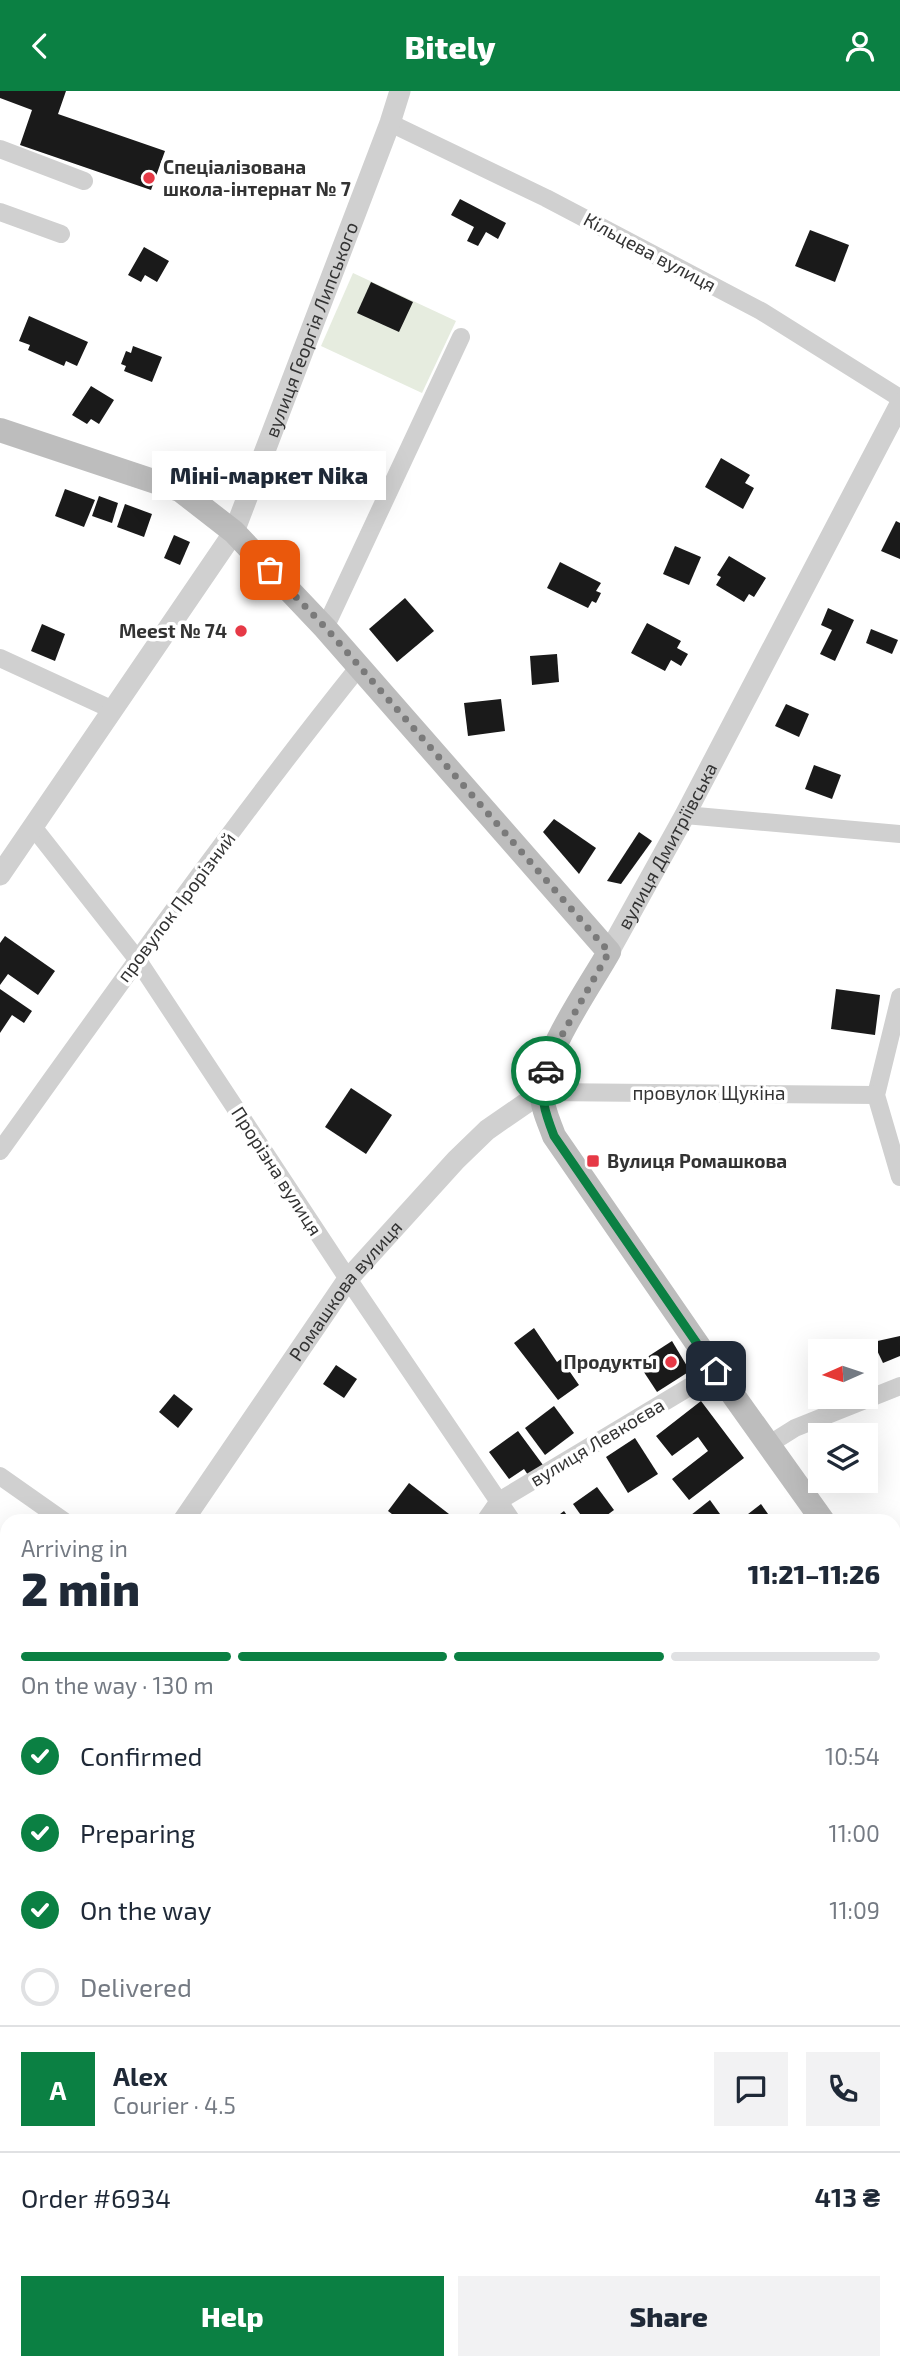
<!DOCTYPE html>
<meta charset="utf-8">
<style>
body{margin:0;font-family:"Exo 2",sans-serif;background:#f2f2f3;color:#1f2937;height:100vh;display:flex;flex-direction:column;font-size:26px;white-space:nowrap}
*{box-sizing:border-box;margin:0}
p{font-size:23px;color:#747a83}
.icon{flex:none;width:38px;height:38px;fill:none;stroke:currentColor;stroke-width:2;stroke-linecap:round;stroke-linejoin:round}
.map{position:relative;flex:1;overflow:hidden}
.sheet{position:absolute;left:0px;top:1423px;width:901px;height:856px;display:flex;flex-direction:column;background:#fff;border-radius:21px 21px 0 0;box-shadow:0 7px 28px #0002}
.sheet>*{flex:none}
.needle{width:46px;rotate:267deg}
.tools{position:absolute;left:808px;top:1248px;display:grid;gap:14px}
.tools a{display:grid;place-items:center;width:70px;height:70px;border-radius:0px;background:#fff;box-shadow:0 7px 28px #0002;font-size:35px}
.pin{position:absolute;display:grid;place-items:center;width:60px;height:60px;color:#fff;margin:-30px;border-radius:14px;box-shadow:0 4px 10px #0006}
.courier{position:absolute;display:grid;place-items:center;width:70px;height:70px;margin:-35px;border:5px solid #0b8043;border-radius:50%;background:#fff;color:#222;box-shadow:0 2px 9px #0007}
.bubble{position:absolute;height:49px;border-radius:0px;background:#fff;box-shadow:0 7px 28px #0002;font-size:23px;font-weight:800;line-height:49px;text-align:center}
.summary em{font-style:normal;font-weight:800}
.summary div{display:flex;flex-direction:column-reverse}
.summary{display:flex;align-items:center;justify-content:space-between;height:119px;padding:0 21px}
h1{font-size:46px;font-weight:800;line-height:52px}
.bar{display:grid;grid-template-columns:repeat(4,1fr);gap:10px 7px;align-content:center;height:84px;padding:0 21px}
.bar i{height:9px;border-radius:5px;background:#e0e1e3}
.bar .on{background:#0b8043}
.bar p{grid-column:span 4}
.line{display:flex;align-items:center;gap:18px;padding:0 21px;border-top:2px solid #e0e1e3}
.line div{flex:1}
.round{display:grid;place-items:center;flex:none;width:74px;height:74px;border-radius:0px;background:#f2f2f3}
ol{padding:0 21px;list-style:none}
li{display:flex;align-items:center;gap:21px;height:77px}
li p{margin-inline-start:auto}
li .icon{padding:7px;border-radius:50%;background:#0b8043;color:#fff;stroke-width:4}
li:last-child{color:#747a83}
li i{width:38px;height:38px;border:4px solid #e0e1e3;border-radius:50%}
.action{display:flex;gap:14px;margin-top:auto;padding:14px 21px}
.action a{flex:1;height:80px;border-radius:0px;background:#0b8043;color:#fff;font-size:28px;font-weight:800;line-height:80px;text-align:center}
.action a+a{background:#f2f2f3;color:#1f2937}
header{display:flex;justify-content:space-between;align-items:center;height:91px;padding:0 21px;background:#0b8043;color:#fff;font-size:32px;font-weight:800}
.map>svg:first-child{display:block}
.green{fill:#e6ecdf}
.building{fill:#1a1a1a}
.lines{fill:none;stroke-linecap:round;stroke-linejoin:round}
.minor{stroke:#d0d0d0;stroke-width:18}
.tertiary{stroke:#d0d0d0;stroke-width:21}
.secondary{stroke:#bdbdbd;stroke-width:24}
.done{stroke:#7a7a7a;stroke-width:7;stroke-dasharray:0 12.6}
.route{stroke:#0b8043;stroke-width:9}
.poi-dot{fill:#e63946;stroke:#fff;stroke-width:2.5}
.labels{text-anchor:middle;stroke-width:7;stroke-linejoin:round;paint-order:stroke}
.poi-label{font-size:19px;font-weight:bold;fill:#333;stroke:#fff;text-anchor:start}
.street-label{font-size:19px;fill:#333;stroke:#fff}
</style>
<header><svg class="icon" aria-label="back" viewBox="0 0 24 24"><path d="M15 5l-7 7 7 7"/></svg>Bitely<svg class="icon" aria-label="person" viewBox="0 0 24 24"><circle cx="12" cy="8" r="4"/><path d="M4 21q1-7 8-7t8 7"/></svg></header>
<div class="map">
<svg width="900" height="2278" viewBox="0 0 900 2278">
<rect width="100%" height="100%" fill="#fff"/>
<g class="green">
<polygon points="353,182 456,230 422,302 321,255"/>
<polygon points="900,1514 900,1592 894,1550 894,1515"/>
</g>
<g class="building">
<polygon points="0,0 66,0 58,23 165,60 151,99 20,54 32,19 0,7"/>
<polygon points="460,108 506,132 498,148 486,141 478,155 467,150 474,136 451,124"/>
<polygon points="810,139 849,154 835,191 795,175"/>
<polygon points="144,156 169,170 157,191 145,184 141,191 128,184"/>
<polygon points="371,191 413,211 399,241 357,222"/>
<polygon points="29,225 88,251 77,275 66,270 64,275 28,259 30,254 19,250"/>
<polygon points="133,255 162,266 152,291 124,280 126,275 121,273 126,260 131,262"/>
<polygon points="91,295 114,309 99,333 91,328 87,333 72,324"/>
<polygon points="721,367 750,384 745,392 754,397 743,418 705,396"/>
<polygon points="65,398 95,409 84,436 55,425"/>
<polygon points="99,405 118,412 112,432 92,425"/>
<polygon points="125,413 152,423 144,446 117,436"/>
<polygon points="896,430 900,432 900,468 881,460"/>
<polygon points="174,444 190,451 180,474 164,467"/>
<polygon points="675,455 701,466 689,494 663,483"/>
<polygon points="729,465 766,487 754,506 749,503 744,511 716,494 721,486 717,484"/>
<polygon points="560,471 601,492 596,500 601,502 596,512 592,510 588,517 547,497"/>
<polygon points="405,507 434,540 397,571 369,538"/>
<polygon points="828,517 854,529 835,570 820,563 832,539 821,534"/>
<polygon points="647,532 681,550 677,557 688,563 681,575 671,569 665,580 631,562"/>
<polygon points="42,533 65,543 55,570 31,560"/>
<polygon points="871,538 898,549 892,563 866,552"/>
<polygon points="557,563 559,591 532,594 530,565"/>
<polygon points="501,608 505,640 468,645 464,612"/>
<polygon points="786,613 809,623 799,646 775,635"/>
<polygon points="814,674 841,684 832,708 805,698"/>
<polygon points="554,728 596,757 579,783 543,741"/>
<polygon points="639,741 652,750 621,793 607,790"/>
<polygon points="5,845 55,880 38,904 8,883 0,894 0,852"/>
<polygon points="0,898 32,920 24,932 12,924 0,942"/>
<polygon points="836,898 880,904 875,944 831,938"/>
<polygon points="351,997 392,1024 366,1063 325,1036"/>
<polygon points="534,1237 557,1271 561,1268 579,1294 558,1309 514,1252"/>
<polygon points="900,1245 900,1265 883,1272 873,1251"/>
<polygon points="672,1250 690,1280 657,1301 638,1272"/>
<polygon points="336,1274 357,1288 344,1307 323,1293"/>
<polygon points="174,1303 193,1318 178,1337 159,1321"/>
<polygon points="701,1310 744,1367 689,1409 672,1388 708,1360 698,1346 672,1365 656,1345"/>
<polygon points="554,1315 574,1342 545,1364 525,1337"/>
<polygon points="518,1340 543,1374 528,1384 524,1378 509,1388 489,1361"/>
<polygon points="635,1347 658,1383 628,1402 606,1366"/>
<polygon points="409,1392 458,1430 401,1430 388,1420"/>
<polygon points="597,1396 614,1419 599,1430 585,1430 573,1413"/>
<polygon points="710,1409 725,1430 687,1430 686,1428"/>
<polygon points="761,1413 773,1430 739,1430"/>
<polygon points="564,1420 571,1430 551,1430"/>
<polygon points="0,2046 7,2053 7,2073 0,2068"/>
<polygon points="134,2272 160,2272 155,2278 143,2278"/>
<polygon points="529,2272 578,2272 573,2278 524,2278"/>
</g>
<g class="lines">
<g class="minor">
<polyline points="390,32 546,107 761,220 900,307"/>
<polyline points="0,58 84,90"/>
<polyline points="0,121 61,143"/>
<polyline points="325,537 461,246"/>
<polyline points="0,567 113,619"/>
<polyline points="685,724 900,743"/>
<polyline points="34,737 137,868 348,1188 512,1430"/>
<polyline points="900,906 876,1004 900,1086"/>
<polyline points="542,1001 876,1004"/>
<path d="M0 1060C117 897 233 733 358 577"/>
<polyline points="768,1354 795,1337 900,1295"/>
<polyline points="0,1385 64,1430"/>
<polyline points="485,1430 499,1410 716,1280"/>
<polyline points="894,1462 900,1461"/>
<polyline points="0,1933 7,1938"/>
<polyline points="894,1935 900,1935"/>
<polyline points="894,2014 900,2011"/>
<polyline points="0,2108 7,2098"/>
<polyline points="185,2278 189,2272"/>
<polyline points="436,2278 441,2272"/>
<polyline points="691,2278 696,2272"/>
</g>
<g class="tertiary">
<path id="s1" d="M0 784 234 441 390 32 400 0"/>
<path id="s2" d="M609 861 685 724 900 313"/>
<path id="s3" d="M183 1430 348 1188 456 1069 487 1039 542 1001"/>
<polyline points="0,1685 7,1676"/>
</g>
<g class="secondary">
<path d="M0 339 180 399 234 441 325 537 609 861C590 895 540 965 542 1003 542 1017 549 1031 554 1045L716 1280 823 1430"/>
<polyline points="894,1769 900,1819"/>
</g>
</g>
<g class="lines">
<polyline class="done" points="270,479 326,537 609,861 557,953 546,980"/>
<path class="route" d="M546 980C540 1007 544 1019 554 1045L716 1280"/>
</g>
<g class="poi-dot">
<circle cx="149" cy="87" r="7"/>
<circle cx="241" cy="540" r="7"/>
<rect x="586" y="1063" width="14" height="14" rx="3.5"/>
<circle cx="671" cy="1271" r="7"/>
</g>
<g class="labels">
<g class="poi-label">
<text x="163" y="83">Спеціалізована<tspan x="163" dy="22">школа-інтернат № 7</tspan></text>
<text x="227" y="547" text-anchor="end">Meest № 74</text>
<text x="607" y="1077">Вулиця Ромашкова</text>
<text x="657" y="1278" text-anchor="end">Продукты</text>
</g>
<g class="street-label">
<text transform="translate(650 161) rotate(28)" y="7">Кільцева вулиця</text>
<text dy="7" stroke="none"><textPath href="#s1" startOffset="632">вулиця Георгія Липського</textPath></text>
<text dy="7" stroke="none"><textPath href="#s2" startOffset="121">вулиця Дмитріївська</textPath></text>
<text transform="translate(176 816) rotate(-53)" y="7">провулок Прорізний</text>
<text x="709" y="1009">провулок Щукіна</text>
<text transform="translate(277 1080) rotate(57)" y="7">Прорізна вулиця</text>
<text dy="7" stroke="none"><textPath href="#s3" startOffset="282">Ромашкова вулиця</textPath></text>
<text transform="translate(597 1351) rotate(-31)" y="7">вулиця Левкоєва</text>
</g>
</g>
</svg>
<div class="tools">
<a><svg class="needle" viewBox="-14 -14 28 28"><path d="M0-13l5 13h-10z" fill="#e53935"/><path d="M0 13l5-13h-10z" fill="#747a83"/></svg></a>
<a><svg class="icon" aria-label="layers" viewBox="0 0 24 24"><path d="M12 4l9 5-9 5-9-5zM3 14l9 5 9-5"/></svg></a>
</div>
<div class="pin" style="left:270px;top:479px;background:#ea580c"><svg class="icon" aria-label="bag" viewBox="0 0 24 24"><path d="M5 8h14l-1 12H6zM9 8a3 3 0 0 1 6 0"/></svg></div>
<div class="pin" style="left:716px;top:1280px;background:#1f2937"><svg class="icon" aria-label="home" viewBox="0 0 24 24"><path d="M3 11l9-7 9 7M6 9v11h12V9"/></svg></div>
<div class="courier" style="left:546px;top:980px"><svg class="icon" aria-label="car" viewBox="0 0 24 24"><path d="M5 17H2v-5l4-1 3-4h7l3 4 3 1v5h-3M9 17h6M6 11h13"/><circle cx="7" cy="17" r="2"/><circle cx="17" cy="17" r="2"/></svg></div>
<div class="bubble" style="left:152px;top:360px;width:234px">Міні-маркет Nika</div>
<section class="sheet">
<div class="summary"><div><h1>2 min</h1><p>Arriving in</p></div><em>11:21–11:26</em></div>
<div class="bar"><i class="on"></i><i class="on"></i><i class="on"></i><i></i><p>On the way · 130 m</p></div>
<ol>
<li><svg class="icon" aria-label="check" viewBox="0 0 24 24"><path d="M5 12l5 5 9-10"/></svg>Confirmed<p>10:54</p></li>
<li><svg class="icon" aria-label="check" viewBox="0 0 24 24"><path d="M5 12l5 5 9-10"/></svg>Preparing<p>11:00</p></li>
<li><svg class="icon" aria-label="check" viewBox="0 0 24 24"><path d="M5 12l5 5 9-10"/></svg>On the way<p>11:09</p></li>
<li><i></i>Delivered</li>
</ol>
<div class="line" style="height:126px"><b class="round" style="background:#0b8043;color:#fff">A</b><div><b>Alex</b><p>Courier · 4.5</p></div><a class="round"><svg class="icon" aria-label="chat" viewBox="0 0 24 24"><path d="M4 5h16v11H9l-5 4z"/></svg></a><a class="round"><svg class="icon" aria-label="phone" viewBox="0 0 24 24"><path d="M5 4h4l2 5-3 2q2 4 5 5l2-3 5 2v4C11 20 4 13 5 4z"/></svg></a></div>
<div class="line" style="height:91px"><div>Order #6934</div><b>413 ₴</b></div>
<div class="action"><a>Help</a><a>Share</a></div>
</section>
</div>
